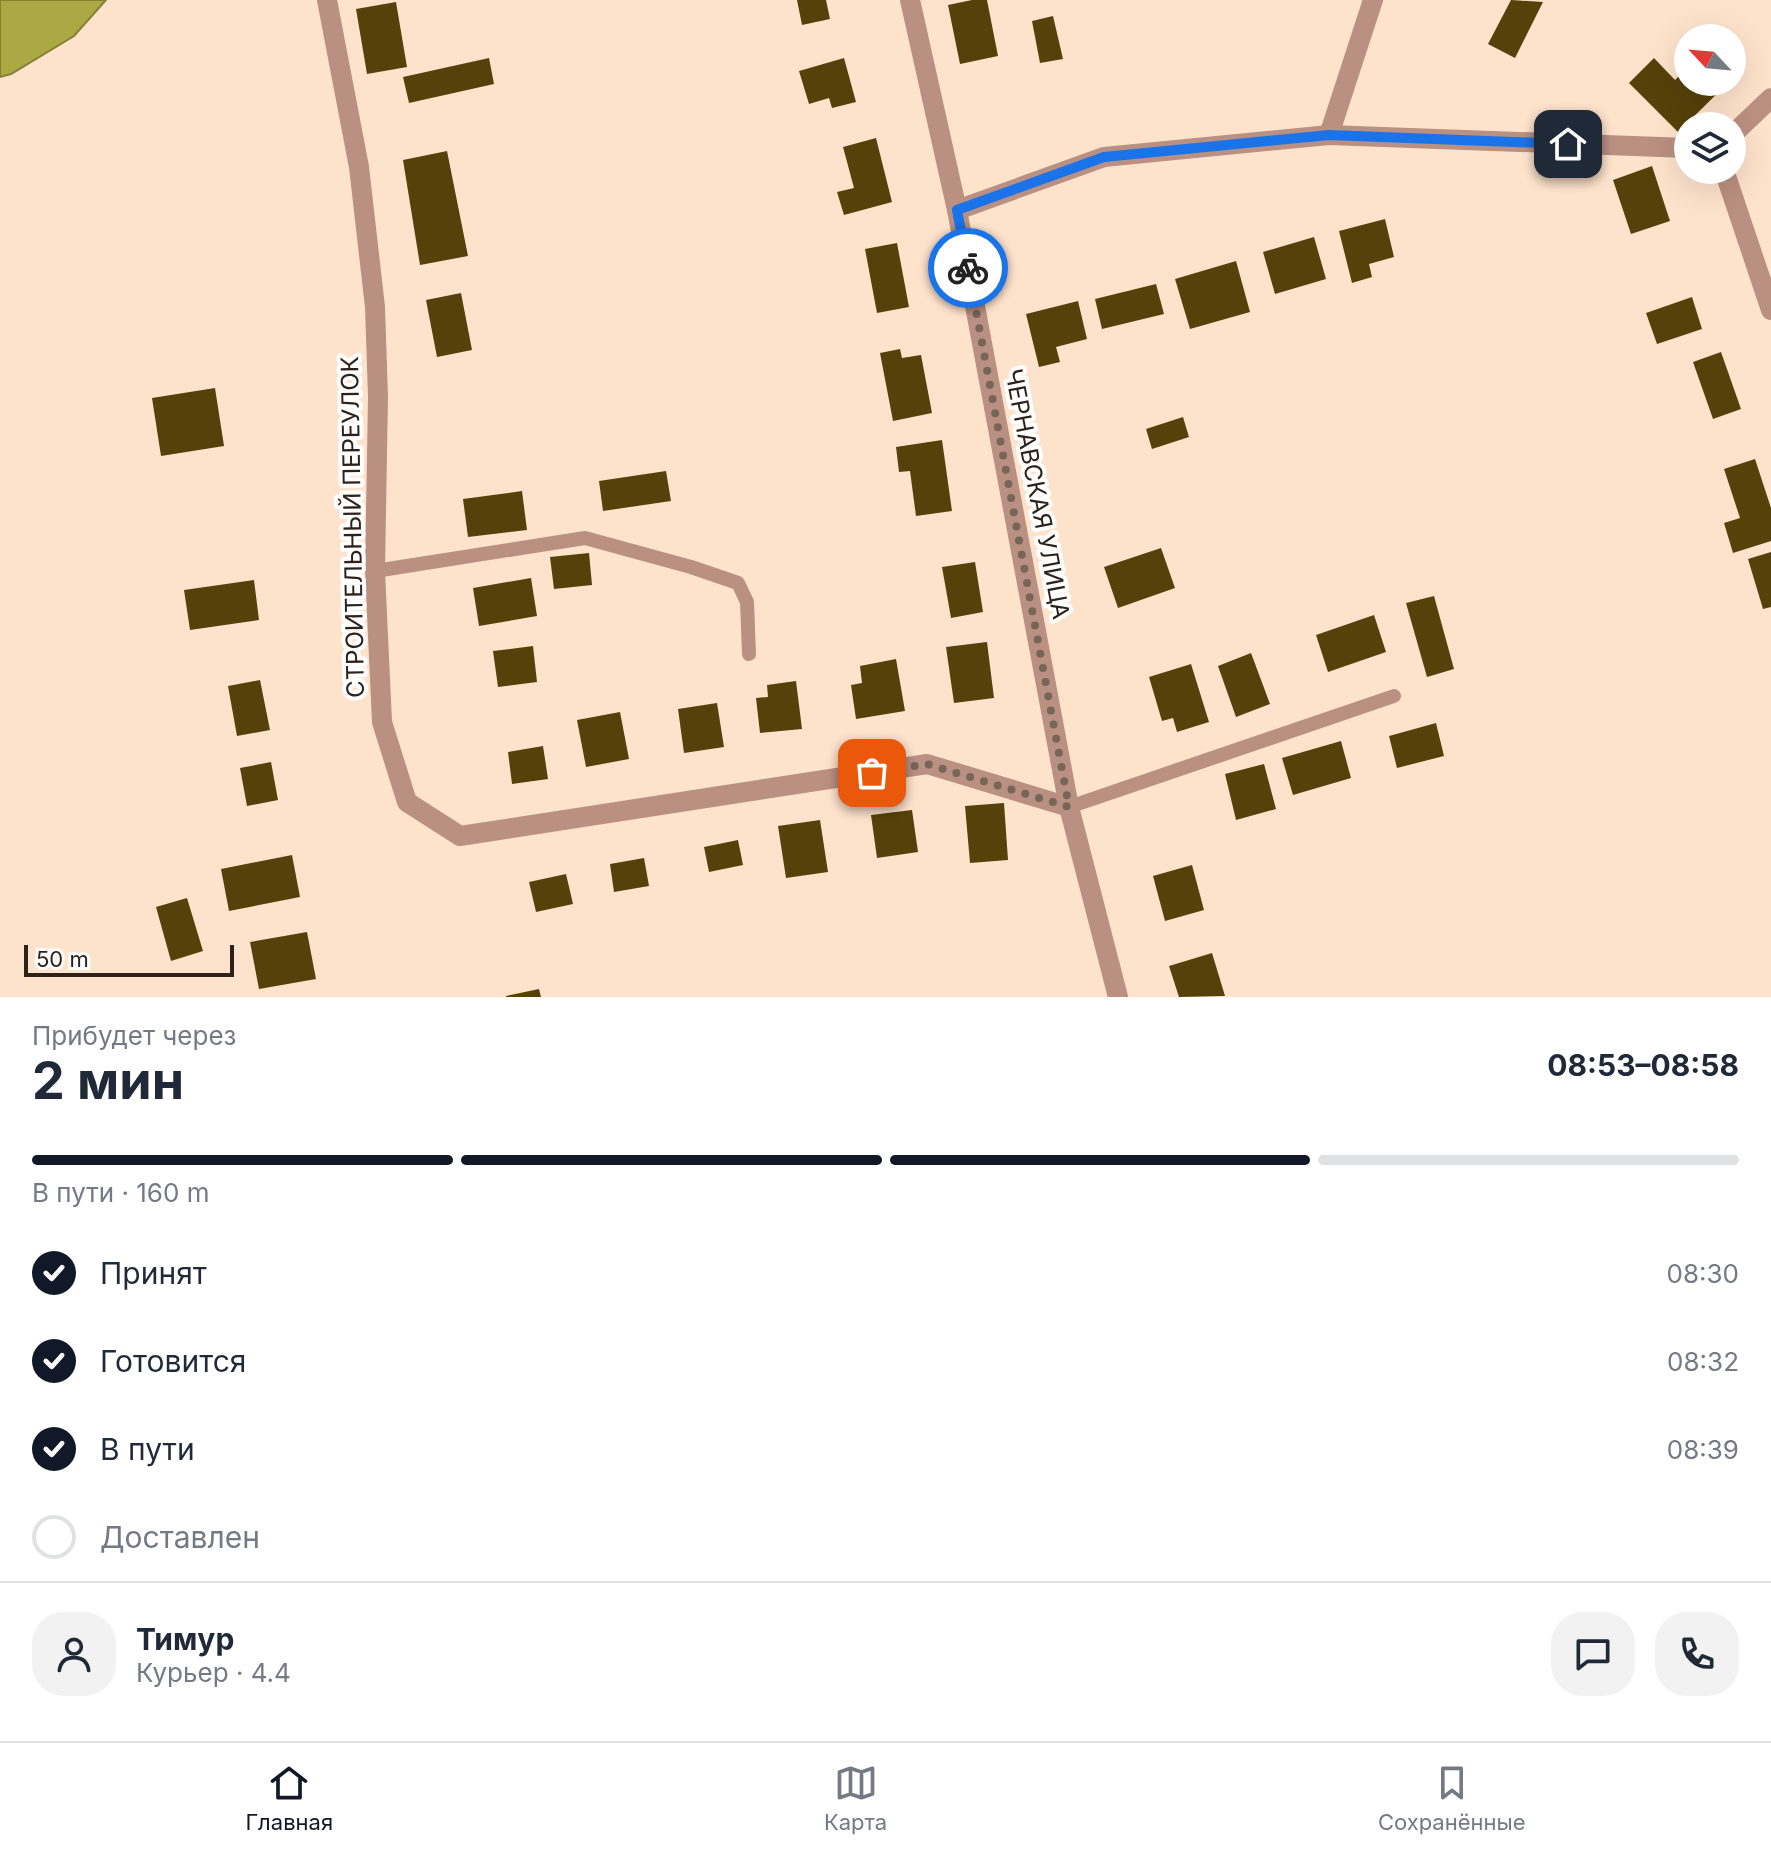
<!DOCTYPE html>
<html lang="ru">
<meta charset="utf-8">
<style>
body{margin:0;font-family:Inter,sans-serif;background:#f2f2f3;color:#1f2937;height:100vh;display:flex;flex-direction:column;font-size:30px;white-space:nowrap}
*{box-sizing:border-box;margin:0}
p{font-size:26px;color:#747a83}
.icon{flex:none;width:44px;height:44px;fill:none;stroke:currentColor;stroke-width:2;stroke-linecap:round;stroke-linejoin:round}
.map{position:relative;height:997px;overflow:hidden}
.details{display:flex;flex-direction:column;background:#fff;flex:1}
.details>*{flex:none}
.needle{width:52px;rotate:296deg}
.controls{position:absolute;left:1674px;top:24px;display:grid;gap:16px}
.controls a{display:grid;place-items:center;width:72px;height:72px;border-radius:50%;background:#fff;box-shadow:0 8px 32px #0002;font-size:40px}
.scale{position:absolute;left:24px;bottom:20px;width:210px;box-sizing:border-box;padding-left:8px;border:4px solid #2c2219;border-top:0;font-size:22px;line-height:28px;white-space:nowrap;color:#2c2219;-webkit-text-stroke:6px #fff;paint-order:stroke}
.pin{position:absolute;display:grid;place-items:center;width:68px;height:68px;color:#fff;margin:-34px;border-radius:16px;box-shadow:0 4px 12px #0006}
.courier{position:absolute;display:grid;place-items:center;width:80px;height:80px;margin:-40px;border:6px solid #1a73e8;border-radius:50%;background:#fff;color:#222;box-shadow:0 2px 10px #0007}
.summary em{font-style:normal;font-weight:700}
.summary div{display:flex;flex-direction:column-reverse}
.summary{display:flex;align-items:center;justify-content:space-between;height:136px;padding:0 32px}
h1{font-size:52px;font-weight:700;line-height:60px}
.bar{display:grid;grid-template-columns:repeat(4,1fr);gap:12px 8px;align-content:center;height:96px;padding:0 32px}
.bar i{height:10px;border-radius:6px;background:#e0e1e3}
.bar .active{background:#111827}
.bar p{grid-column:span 4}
.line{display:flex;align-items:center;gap:20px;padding:0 32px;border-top:2px solid #e0e1e3}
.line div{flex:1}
.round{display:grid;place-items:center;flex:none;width:84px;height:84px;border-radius:32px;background:#f2f2f3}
ol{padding:0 32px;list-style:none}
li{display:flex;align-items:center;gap:24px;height:88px}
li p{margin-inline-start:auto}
li .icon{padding:8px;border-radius:50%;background:#111827;color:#fff;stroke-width:4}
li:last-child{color:#747a83}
li i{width:44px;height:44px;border:4px solid #e0e1e3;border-radius:50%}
.tab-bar{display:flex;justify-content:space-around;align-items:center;height:112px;border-top:2px solid #e0e1e3;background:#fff;font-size:22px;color:#747a83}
.tab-bar a{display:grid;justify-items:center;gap:4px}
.tab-bar .active{color:#111827}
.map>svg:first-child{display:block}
.water{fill:#aba943;stroke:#858036;stroke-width:2}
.building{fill:#57410a}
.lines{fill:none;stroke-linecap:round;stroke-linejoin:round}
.lane{stroke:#ba9082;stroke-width:14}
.street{stroke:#ba9082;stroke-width:20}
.done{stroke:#766658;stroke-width:8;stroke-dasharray:0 14.4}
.route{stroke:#1a73e8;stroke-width:10}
.labels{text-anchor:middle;stroke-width:8;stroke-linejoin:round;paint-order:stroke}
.street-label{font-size:24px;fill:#2c2219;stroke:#fff}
</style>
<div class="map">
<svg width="1771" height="997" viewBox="0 0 1771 997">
<rect width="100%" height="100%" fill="#fee3cc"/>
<polygon class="water" points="0,0 106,0 74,36 11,74 0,77"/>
<g class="building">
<polygon points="797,0 826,0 830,19 802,25"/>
<polygon points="972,0 987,0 998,56 960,64 948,5"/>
<polygon points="1511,0 1543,2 1515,58 1488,44"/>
<polygon points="396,2 407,67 367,74 356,9"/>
<polygon points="1053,16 1063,59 1040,63 1032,21"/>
<polygon points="489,58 494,84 409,103 403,77"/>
<polygon points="844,58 856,102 832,108 829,98 809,104 799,71"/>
<polygon points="1654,58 1675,80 1688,67 1688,82 1729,82 1678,132 1629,83"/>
<polygon points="876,138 892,202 844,215 837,192 854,188 843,147"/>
<polygon points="447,151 468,256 420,265 403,160"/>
<polygon points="1652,166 1670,221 1631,234 1613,180"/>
<polygon points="1385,219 1394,257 1369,264 1372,277 1352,283 1339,231"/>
<polygon points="1314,237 1326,279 1275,294 1263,252"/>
<polygon points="897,243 909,307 877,313 865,249"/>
<polygon points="1236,261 1250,312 1190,329 1175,279"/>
<polygon points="1156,284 1164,314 1102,329 1095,299"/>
<polygon points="461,293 472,350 437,357 426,300"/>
<polygon points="1692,297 1702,329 1657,344 1646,313"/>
<polygon points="1078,301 1087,339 1056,347 1060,362 1039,367 1026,314"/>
<polygon points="900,349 902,358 921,355 932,413 893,421 880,353"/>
<polygon points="1721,352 1741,409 1713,419 1693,362"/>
<polygon points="215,388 224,446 161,456 152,398"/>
<polygon points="1183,417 1189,437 1152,449 1146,429"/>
<polygon points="942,440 952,511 916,516 910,471 899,472 896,447"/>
<polygon points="1755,459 1771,508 1771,541 1733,553 1724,523 1740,518 1724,469"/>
<polygon points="666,471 671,501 603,511 599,481"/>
<polygon points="522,491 527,530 468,537 463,499"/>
<polygon points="1161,548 1175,588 1118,608 1104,567"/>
<polygon points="1771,552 1771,607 1763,609 1748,559"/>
<polygon points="589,553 592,585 554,589 550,557"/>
<polygon points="975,562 983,612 951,618 942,567"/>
<polygon points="531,578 537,616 479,626 473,588"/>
<polygon points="254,580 259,620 190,630 184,590"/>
<polygon points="1434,596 1454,669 1427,677 1406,603"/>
<polygon points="1374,615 1386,652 1328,672 1316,635"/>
<polygon points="987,642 994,698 954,703 946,647"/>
<polygon points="533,646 537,682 498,687 493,651"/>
<polygon points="1251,653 1270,704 1236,717 1218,666"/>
<polygon points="896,659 905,711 856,719 851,685 862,683 860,666"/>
<polygon points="1191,664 1209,722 1177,732 1173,718 1162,721 1149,677"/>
<polygon points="260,680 270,730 237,736 228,686"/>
<polygon points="796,681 802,729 760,733 756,698 768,697 767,685"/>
<polygon points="717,703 724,747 684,753 678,709"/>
<polygon points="620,712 629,759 586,767 577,720"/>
<polygon points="1436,723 1444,756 1397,768 1389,736"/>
<polygon points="1341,741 1351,778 1293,795 1282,758"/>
<polygon points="543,746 548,779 512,784 508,752"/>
<polygon points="271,762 278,800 247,806 240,768"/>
<polygon points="1264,764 1276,809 1236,820 1225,774"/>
<polygon points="1004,803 1008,860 970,863 965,806"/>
<polygon points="912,810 918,852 877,858 871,815"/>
<polygon points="820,820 828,872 786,878 778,826"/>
<polygon points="738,840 743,865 709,872 704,847"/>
<polygon points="292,855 300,897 229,911 221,869"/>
<polygon points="644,858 649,886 614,892 610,864"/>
<polygon points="1192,865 1204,910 1165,921 1153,876"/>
<polygon points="566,874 573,904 536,912 529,882"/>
<polygon points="187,898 203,951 171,961 156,907"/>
<polygon points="307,932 316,979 259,989 250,942"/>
<polygon points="1212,953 1225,996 1179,997 1169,966"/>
<polygon points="539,989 541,997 506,997 506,996"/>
</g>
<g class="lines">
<g class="lane">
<polyline points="375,571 585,538 691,567 738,583 747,602 749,654"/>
<polyline points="1069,807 1394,696"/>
</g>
<g class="street">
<polyline points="327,0 359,167 375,307 378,397 375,571 382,722 407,802 460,836 927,764 1069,807"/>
<polyline points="910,0 957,210 1069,807 1118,997"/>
<polyline points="1329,135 1373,0"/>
<polyline points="1732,135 1771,98"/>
<polyline points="1724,170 1771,310"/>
<polyline points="957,210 1104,157 1329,135 1688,148"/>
</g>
</g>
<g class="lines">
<polyline class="done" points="872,773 927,764 1069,807 968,268"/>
<polyline class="route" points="968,268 957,210 1104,157 1329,135 1568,144"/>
</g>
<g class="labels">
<g class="street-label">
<text transform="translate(1037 494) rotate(79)" y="8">ЧЕРНАВСКАЯ УЛИЦА</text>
<text transform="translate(353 527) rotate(-91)" y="8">СТРОИТЕЛЬНЫЙ ПЕРЕУЛОК</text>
</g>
</g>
</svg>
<div class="controls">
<a><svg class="needle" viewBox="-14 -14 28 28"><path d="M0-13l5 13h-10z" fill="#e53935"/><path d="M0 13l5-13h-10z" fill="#747a83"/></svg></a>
<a><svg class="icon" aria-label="layers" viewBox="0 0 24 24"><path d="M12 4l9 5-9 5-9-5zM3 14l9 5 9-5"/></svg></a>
</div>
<div class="scale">50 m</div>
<div class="pin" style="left:872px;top:773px;background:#ea580c"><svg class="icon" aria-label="bag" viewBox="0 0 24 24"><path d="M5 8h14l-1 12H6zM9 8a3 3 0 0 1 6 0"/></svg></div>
<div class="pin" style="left:1568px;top:144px;background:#1f2937"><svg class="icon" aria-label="home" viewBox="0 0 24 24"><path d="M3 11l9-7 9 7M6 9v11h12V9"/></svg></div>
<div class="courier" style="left:968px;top:268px"><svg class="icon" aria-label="bike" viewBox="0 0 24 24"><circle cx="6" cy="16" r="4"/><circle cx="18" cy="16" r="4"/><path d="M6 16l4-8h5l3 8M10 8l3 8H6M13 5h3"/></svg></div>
</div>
<section class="details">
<div class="summary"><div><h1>2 мин</h1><p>Прибудет через</p></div><em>08:53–08:58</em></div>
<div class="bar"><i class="active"></i><i class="active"></i><i class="active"></i><i></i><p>В пути · 160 m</p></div>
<ol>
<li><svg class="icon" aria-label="check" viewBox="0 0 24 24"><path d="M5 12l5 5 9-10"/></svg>Принят<p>08:30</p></li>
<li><svg class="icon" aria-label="check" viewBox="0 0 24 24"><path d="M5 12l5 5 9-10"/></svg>Готовится<p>08:32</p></li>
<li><svg class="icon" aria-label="check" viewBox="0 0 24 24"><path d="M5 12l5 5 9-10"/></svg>В пути<p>08:39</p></li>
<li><i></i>Доставлен</li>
</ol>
<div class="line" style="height:144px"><a class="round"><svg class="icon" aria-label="person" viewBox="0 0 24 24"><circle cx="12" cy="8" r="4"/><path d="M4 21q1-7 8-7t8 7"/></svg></a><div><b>Тимур</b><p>Курьер · 4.4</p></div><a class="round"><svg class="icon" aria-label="chat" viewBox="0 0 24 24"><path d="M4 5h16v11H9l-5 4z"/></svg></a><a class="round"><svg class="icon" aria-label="phone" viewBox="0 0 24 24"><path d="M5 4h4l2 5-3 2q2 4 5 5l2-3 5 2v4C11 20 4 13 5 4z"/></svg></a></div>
</section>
<nav class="tab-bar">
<a class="active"><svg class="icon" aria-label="home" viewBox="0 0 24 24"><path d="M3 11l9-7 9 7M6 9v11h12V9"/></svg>Главная</a>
<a><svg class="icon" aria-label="map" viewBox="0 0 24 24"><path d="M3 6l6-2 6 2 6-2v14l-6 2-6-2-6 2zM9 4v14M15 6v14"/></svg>Карта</a>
<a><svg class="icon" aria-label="saved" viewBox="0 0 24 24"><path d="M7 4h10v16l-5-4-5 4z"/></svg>Сохранённые</a>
</nav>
